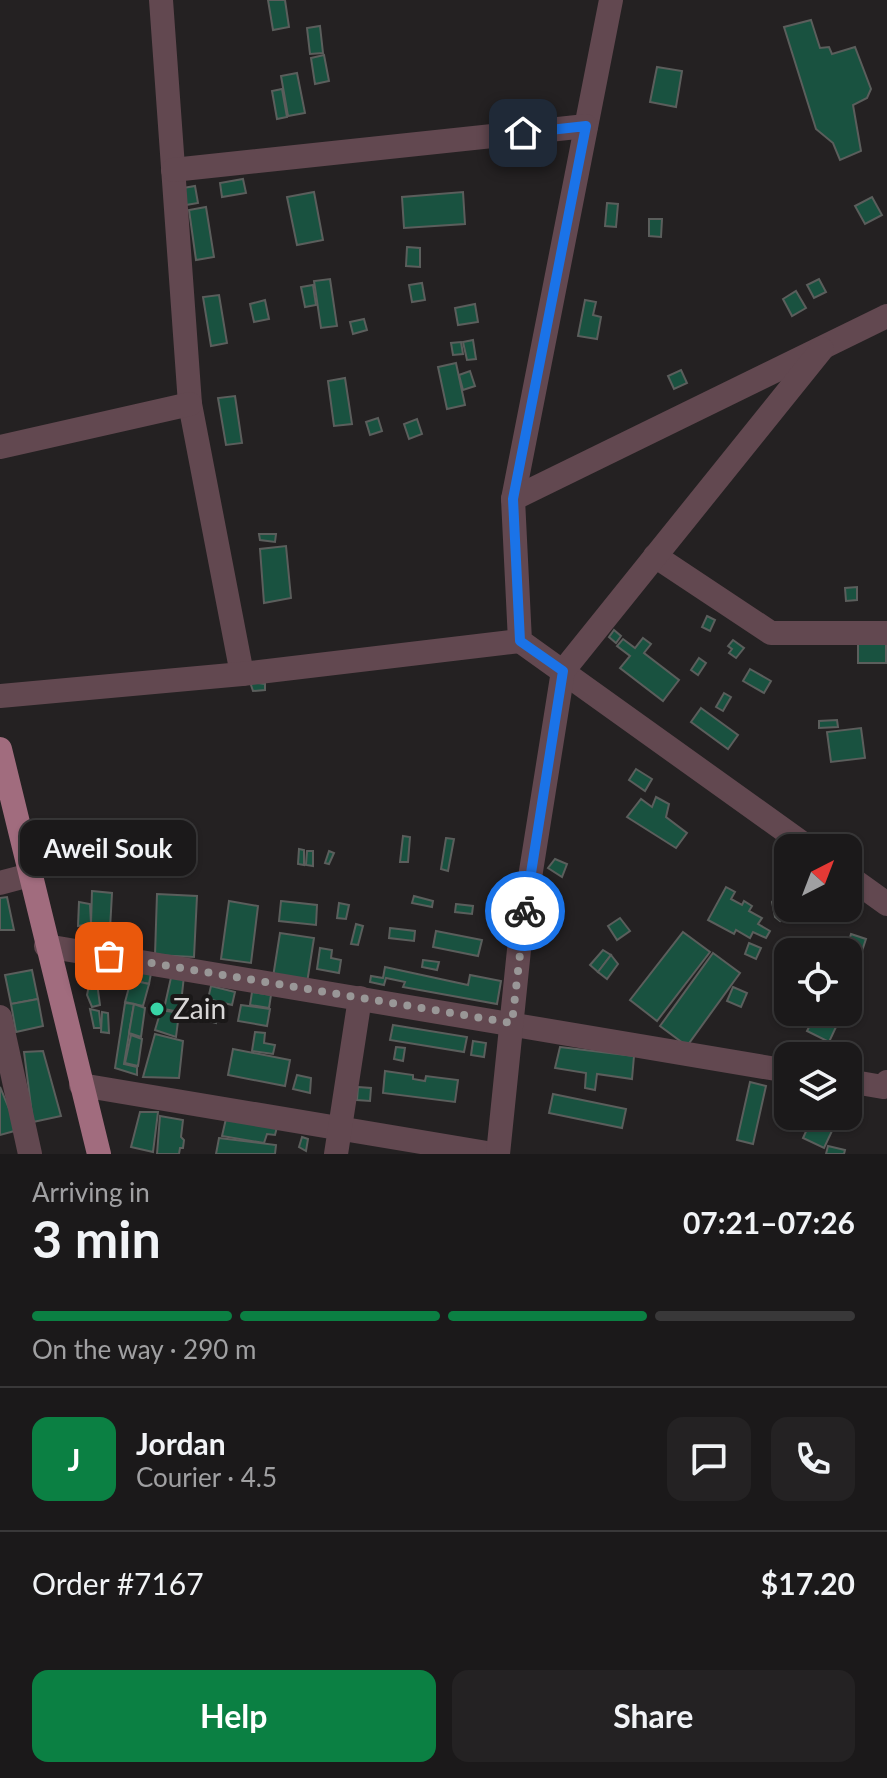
<!DOCTYPE html>
<meta charset="utf-8">
<style>
body{margin:0;font-family:Lato,sans-serif;background:#242223;color:#f1f3f6;height:100vh;display:flex;flex-direction:column;font-size:30px;white-space:nowrap}
*{box-sizing:border-box;margin:0}
p{font-size:26px;color:#a0a0a2}
.icon{flex:none;width:44px;height:44px;fill:none;stroke:currentColor;stroke-width:2;stroke-linecap:round;stroke-linejoin:round}
.map{position:relative;height:1154px;overflow:hidden}
.panel{display:flex;flex-direction:column;background:#1b191a;flex:1}
.panel>*{flex:none}
.needle{width:52px;rotate:42deg}
.controls{position:absolute;left:774px;top:834px;display:grid;gap:16px}
.controls a{display:grid;place-items:center;width:88px;height:88px;border-radius:16px;background:#1b191a;box-shadow:0 2px 6px #0004,0 0 0 2px #393839;font-size:40px}
.pin{position:absolute;display:grid;place-items:center;width:68px;height:68px;color:#fff;margin:-34px;border-radius:16px;box-shadow:0 4px 12px #0006}
.courier{position:absolute;display:grid;place-items:center;width:80px;height:80px;margin:-40px;border:6px solid #1a73e8;border-radius:50%;background:#fff;color:#222;box-shadow:0 2px 10px #0007}
.bubble{position:absolute;height:56px;border-radius:16px;background:#1b191a;box-shadow:0 2px 6px #0004,0 0 0 2px #393839;font-size:26px;font-weight:700;line-height:56px;text-align:center}
.summary em{font-style:normal;font-weight:700}
.summary div{display:flex;flex-direction:column-reverse}
.summary{display:flex;align-items:center;justify-content:space-between;height:136px;padding:0 32px}
h1{font-size:52px;font-weight:700;line-height:60px}
.bar{display:grid;grid-template-columns:repeat(4,1fr);gap:12px 8px;align-content:center;height:96px;padding:0 32px}
.bar i{height:10px;border-radius:6px;background:#393839}
.bar .current{background:#0b8043}
.bar p{grid-column:span 4}
.line{display:flex;align-items:center;gap:20px;padding:0 32px;border-top:2px solid #393839}
.line div{flex:1}
.round{display:grid;place-items:center;flex:none;width:84px;height:84px;border-radius:16px;background:#242223}
.button{display:flex;gap:16px;margin-top:auto;padding:16px 32px}
.button a{flex:1;height:92px;border-radius:16px;background:#0b8043;color:#fff;font-size:32px;font-weight:700;line-height:92px;text-align:center}
.button a+a{background:#242223;color:#f1f3f6}
.map>svg:first-child{display:block}
.building{fill:#195240;stroke:#5b5e5c;stroke-width:2}
.lines{fill:none;stroke-linecap:round;stroke-linejoin:round}
.minor{stroke:#624850;stroke-width:24}
.major{stroke:#a16c7e;stroke-width:24}
.done{stroke:#999797;stroke-width:8;stroke-dasharray:0 14.4}
.route{stroke:#1a73e8;stroke-width:10}
.poi-dot{fill:#38d4a6;stroke:#1a1818;stroke-width:3}
.labels{text-anchor:middle;stroke-width:8;stroke-linejoin:round;paint-order:stroke}
.poi-label{font-size:28px;fill:#d8d6d6;stroke:#1a1818;text-anchor:start}
</style>
<div class="map">
<svg width="887" height="1154" viewBox="0 0 887 1154">
<rect width="100%" height="100%" fill="#242122"/>
<g class="building">
<polygon points="268,0 285,0 289,27 273,30"/>
<polygon points="811,20 820,48 829,47 832,54 855,47 871,89 867,98 853,105 861,151 840,160 833,143 816,129 784,27"/>
<polygon points="320,26 323,53 310,54 307,28"/>
<polygon points="324,55 329,81 315,84 311,58"/>
<polygon points="657,67 682,71 676,107 650,102"/>
<polygon points="297,73 305,113 288,116 281,76"/>
<polygon points="282,89 287,117 277,119 272,91"/>
<polygon points="530,146 540,149 538,159 528,156"/>
<polygon points="243,179 246,193 222,197 220,183"/>
<polygon points="195,186 198,203 180,206 177,189"/>
<polygon points="314,192 323,240 297,245 287,197"/>
<polygon points="463,192 465,224 404,228 402,197"/>
<polygon points="872,197 882,215 865,224 855,206"/>
<polygon points="607,203 618,204 616,227 605,226"/>
<polygon points="206,207 214,257 196,260 189,210"/>
<polygon points="649,219 662,219 661,237 649,236"/>
<polygon points="407,247 420,248 420,267 406,266"/>
<polygon points="330,279 337,326 321,328 314,281"/>
<polygon points="819,279 826,292 814,298 807,285"/>
<polygon points="422,283 425,300 412,302 409,285"/>
<polygon points="313,285 316,305 305,307 301,287"/>
<polygon points="796,291 806,308 792,316 783,299"/>
<polygon points="219,295 227,343 211,346 203,297"/>
<polygon points="265,300 269,319 254,322 250,304"/>
<polygon points="585,300 596,302 593,315 601,317 597,339 578,336"/>
<polygon points="475,304 478,322 458,325 455,308"/>
<polygon points="364,319 367,330 353,334 350,322"/>
<polygon points="473,340 476,359 467,360 463,342"/>
<polygon points="461,342 463,354 453,355 451,343"/>
<polygon points="456,363 465,405 447,409 438,367"/>
<polygon points="681,370 687,383 674,389 668,376"/>
<polygon points="470,371 475,386 463,390 459,375"/>
<polygon points="345,378 352,424 334,426 328,381"/>
<polygon points="235,396 242,443 226,445 218,398"/>
<polygon points="378,418 382,431 370,435 366,422"/>
<polygon points="417,419 422,434 409,439 404,424"/>
<polygon points="259,534 276,534 275,542 260,540"/>
<polygon points="286,546 291,598 264,603 260,549"/>
<polygon points="857,587 857,600 846,601 845,588"/>
<polygon points="707,616 715,620 710,631 702,627"/>
<polygon points="614,630 621,636 616,643 609,637"/>
<polygon points="858,633 886,634 886,663 858,663"/>
<polygon points="643,638 651,644 644,653 679,680 663,701 620,668 630,656 617,646 623,639 635,648"/>
<polygon points="733,640 744,648 736,658 729,653 732,649 728,646"/>
<polygon points="699,658 706,663 698,675 691,670"/>
<polygon points="750,669 771,681 764,693 743,681"/>
<polygon points="250,682 265,684 265,690 253,691"/>
<polygon points="724,693 731,697 723,711 716,707"/>
<polygon points="701,708 738,735 728,749 691,722"/>
<polygon points="837,720 838,727 819,728 819,721"/>
<polygon points="861,728 865,758 831,762 827,732"/>
<polygon points="636,769 652,779 645,791 629,780"/>
<polygon points="656,797 669,804 666,817 687,833 676,848 627,817 641,799 652,807"/>
<polygon points="403,836 410,837 408,862 400,862"/>
<polygon points="446,838 454,839 448,871 441,869"/>
<polygon points="299,849 304,850 304,865 298,864"/>
<polygon points="307,851 313,851 313,866 306,865"/>
<polygon points="329,851 334,853 329,864 325,863"/>
<polygon points="555,859 567,864 562,877 548,868"/>
<polygon points="786,882 789,908 780,921 775,917 772,902"/>
<polygon points="726,887 735,892 731,899 742,905 744,901 752,906 749,911 762,918 758,924 770,931 766,938 753,932 750,938 736,930 734,934 708,920"/>
<polygon points="92,891 112,893 110,929 94,931 91,924"/>
<polygon points="157,894 197,896 194,957 155,955"/>
<polygon points="414,896 433,901 432,907 412,903"/>
<polygon points="7,897 14,930 0,930 0,898"/>
<polygon points="229,901 258,906 251,963 221,959"/>
<polygon points="281,901 317,905 316,925 279,921"/>
<polygon points="79,902 90,904 91,924 78,926"/>
<polygon points="339,903 349,905 346,919 337,918"/>
<polygon points="456,904 473,906 472,914 455,912"/>
<polygon points="799,908 818,908 810,918"/>
<polygon points="620,918 630,931 617,940 608,926"/>
<polygon points="356,924 363,926 358,945 351,944"/>
<polygon points="91,926 94,930 90,944 80,940 84,927"/>
<polygon points="390,928 415,931 414,941 389,938"/>
<polygon points="436,931 482,940 478,956 433,947"/>
<polygon points="683,932 710,952 657,1021 630,1000"/>
<polygon points="280,933 314,938 307,983 273,977"/>
<polygon points="851,934 866,939 862,951 847,947"/>
<polygon points="787,939 808,952 788,952 788,963 777,956"/>
<polygon points="749,943 761,948 756,959 745,954"/>
<polygon points="320,948 332,950 331,958 341,960 339,973 317,969"/>
<polygon points="603,950 611,955 598,972 590,965"/>
<polygon points="713,953 740,973 687,1046 660,1026"/>
<polygon points="611,955 618,964 607,979 598,972"/>
<polygon points="423,960 439,962 437,970 422,967"/>
<polygon points="89,965 102,977 97,983 84,974"/>
<polygon points="134,965 152,968 149,984 131,980"/>
<polygon points="385,967 468,985 470,975 501,981 497,1004 403,987 405,982 386,978 384,985 370,982 371,976 383,978"/>
<polygon points="32,970 38,999 11,1004 5,975"/>
<polygon points="172,973 184,976 180,1012 164,1009"/>
<polygon points="131,980 149,984 143,1006 125,1002"/>
<polygon points="90,981 97,983 100,1005 92,1007 87,995"/>
<polygon points="211,986 235,992 232,1005 208,999"/>
<polygon points="733,987 747,993 741,1007 727,1001"/>
<polygon points="252,992 271,995 269,1008 250,1005"/>
<polygon points="38,999 43,1026 16,1032 11,1004"/>
<polygon points="125,1003 134,1004 124,1064 137,1067 137,1075 115,1068"/>
<polygon points="134,1004 145,1008 141,1037 129,1033"/>
<polygon points="241,1005 270,1009 267,1026 238,1021"/>
<polygon points="208,1007 219,1010 216,1023 205,1020"/>
<polygon points="90,1009 99,1011 101,1028 94,1028"/>
<polygon points="161,1010 179,1013 176,1037 155,1030"/>
<polygon points="102,1012 108,1013 109,1033 101,1032"/>
<polygon points="814,1017 836,1027 829,1042 807,1031"/>
<polygon points="393,1025 467,1037 464,1052 390,1040"/>
<polygon points="255,1032 265,1033 264,1043 275,1045 273,1054 252,1051"/>
<polygon points="155,1034 183,1041 179,1078 143,1077"/>
<polygon points="131,1035 142,1039 138,1066 125,1063"/>
<polygon points="473,1041 486,1043 484,1057 471,1055"/>
<polygon points="396,1047 405,1048 403,1061 394,1059"/>
<polygon points="560,1047 634,1056 632,1079 597,1074 595,1090 585,1088 586,1073 555,1068"/>
<polygon points="233,1049 290,1060 285,1086 228,1075"/>
<polygon points="43,1051 61,1116 33,1122 24,1052"/>
<polygon points="848,1057 856,1060 848,1076"/>
<polygon points="385,1071 413,1075 413,1079 425,1081 426,1076 458,1080 455,1102 383,1093"/>
<polygon points="297,1075 311,1078 310,1093 293,1089"/>
<polygon points="750,1082 766,1086 753,1144 737,1140"/>
<polygon points="0,1087 18,1130 0,1135"/>
<polygon points="358,1087 371,1088 370,1101 357,1100"/>
<polygon points="553,1094 626,1109 622,1128 549,1113"/>
<polygon points="228,1110 279,1119 275,1135 267,1134 264,1143 222,1136"/>
<polygon points="140,1112 158,1112 153,1152 131,1147"/>
<polygon points="160,1116 183,1120 181,1137 184,1140 183,1148 180,1148 179,1154 157,1154"/>
<polygon points="813,1116 839,1116 824,1148 803,1138"/>
<polygon points="302,1137 308,1139 306,1151 299,1147"/>
<polygon points="219,1138 276,1145 275,1154 216,1154"/>
<polygon points="828,1146 845,1150 844,1154 826,1154"/>
</g>
<g class="lines">
<g class="minor">
<polyline points="161,0 190,404 242,674"/>
<polyline points="611,0 513,499 520,641 809,848"/>
<polyline points="173,170 586,126"/>
<polyline points="0,447 190,404"/>
<polyline points="513,499 887,316"/>
<polyline points="655,556 771,633 887,633"/>
<polyline points="0,696 242,674 520,641"/>
<polyline points="848,876 887,904"/>
<polyline points="0,883 30,875"/>
<polyline points="46,946 788,1071"/>
<polyline points="0,1017 30,1154"/>
<polyline points="848,1081 883,1087 887,1082"/>
<polyline points="81,1085 493,1154"/>
<polyline points="336,1154 360,998"/>
<polyline points="498,1154 520,940 563,671 822,349"/>
</g>
<polyline class="major" points="0,749 99,1154"/>
</g>
<g class="lines">
<polyline class="done" points="109,956 512,1023 525,911"/>
<polyline class="route" points="523,133 586,126 513,499 520,641 563,671 525,911"/>
</g>
<circle class="poi-dot" cx="157" cy="1009" r="8"/>
<g class="labels">
<g class="poi-label">
<text x="173" y="1019">Zain</text>
</g>
</g>
</svg>
<div class="controls">
<a><svg class="needle" viewBox="-14 -14 28 28"><path d="M0-13l5 13h-10z" fill="#e53935"/><path d="M0 13l5-13h-10z" fill="#a0a0a2"/></svg></a>
<a><svg class="icon" aria-label="locate" viewBox="0 0 24 24"><circle cx="12" cy="12" r="6"/><path d="M12 2v4M12 18v4M2 12h4M18 12h4"/></svg></a>
<a><svg class="icon" aria-label="layers" viewBox="0 0 24 24"><path d="M12 4l9 5-9 5-9-5zM3 14l9 5 9-5"/></svg></a>
</div>
<div class="pin" style="left:109px;top:956px;background:#ea580c"><svg class="icon" aria-label="bag" viewBox="0 0 24 24"><path d="M5 8h14l-1 12H6zM9 8a3 3 0 0 1 6 0"/></svg></div>
<div class="pin" style="left:523px;top:133px;background:#1f2937"><svg class="icon" aria-label="home" viewBox="0 0 24 24"><path d="M3 11l9-7 9 7M6 9v11h12V9"/></svg></div>
<div class="courier" style="left:525px;top:911px"><svg class="icon" aria-label="bike" viewBox="0 0 24 24"><circle cx="6" cy="16" r="4"/><circle cx="18" cy="16" r="4"/><path d="M6 16l4-8h5l3 8M10 8l3 8H6M13 5h3"/></svg></div>
<div class="bubble" style="left:20px;top:820px;width:176px">Aweil Souk</div>
</div>
<section class="panel">
<div class="summary"><div><h1>3 min</h1><p>Arriving in</p></div><em>07:21–07:26</em></div>
<div class="bar"><i class="current"></i><i class="current"></i><i class="current"></i><i></i><p>On the way · 290 m</p></div>
<div class="line" style="height:144px"><b class="round" style="background:#0b8043;color:#fff">J</b><div><b>Jordan</b><p>Courier · 4.5</p></div><a class="round"><svg class="icon" aria-label="chat" viewBox="0 0 24 24"><path d="M4 5h16v11H9l-5 4z"/></svg></a><a class="round"><svg class="icon" aria-label="phone" viewBox="0 0 24 24"><path d="M5 4h4l2 5-3 2q2 4 5 5l2-3 5 2v4C11 20 4 13 5 4z"/></svg></a></div>
<div class="line" style="height:104px"><div>Order #7167</div><b>$17.20</b></div>
<div class="button"><a>Help</a><a>Share</a></div>
</section>
